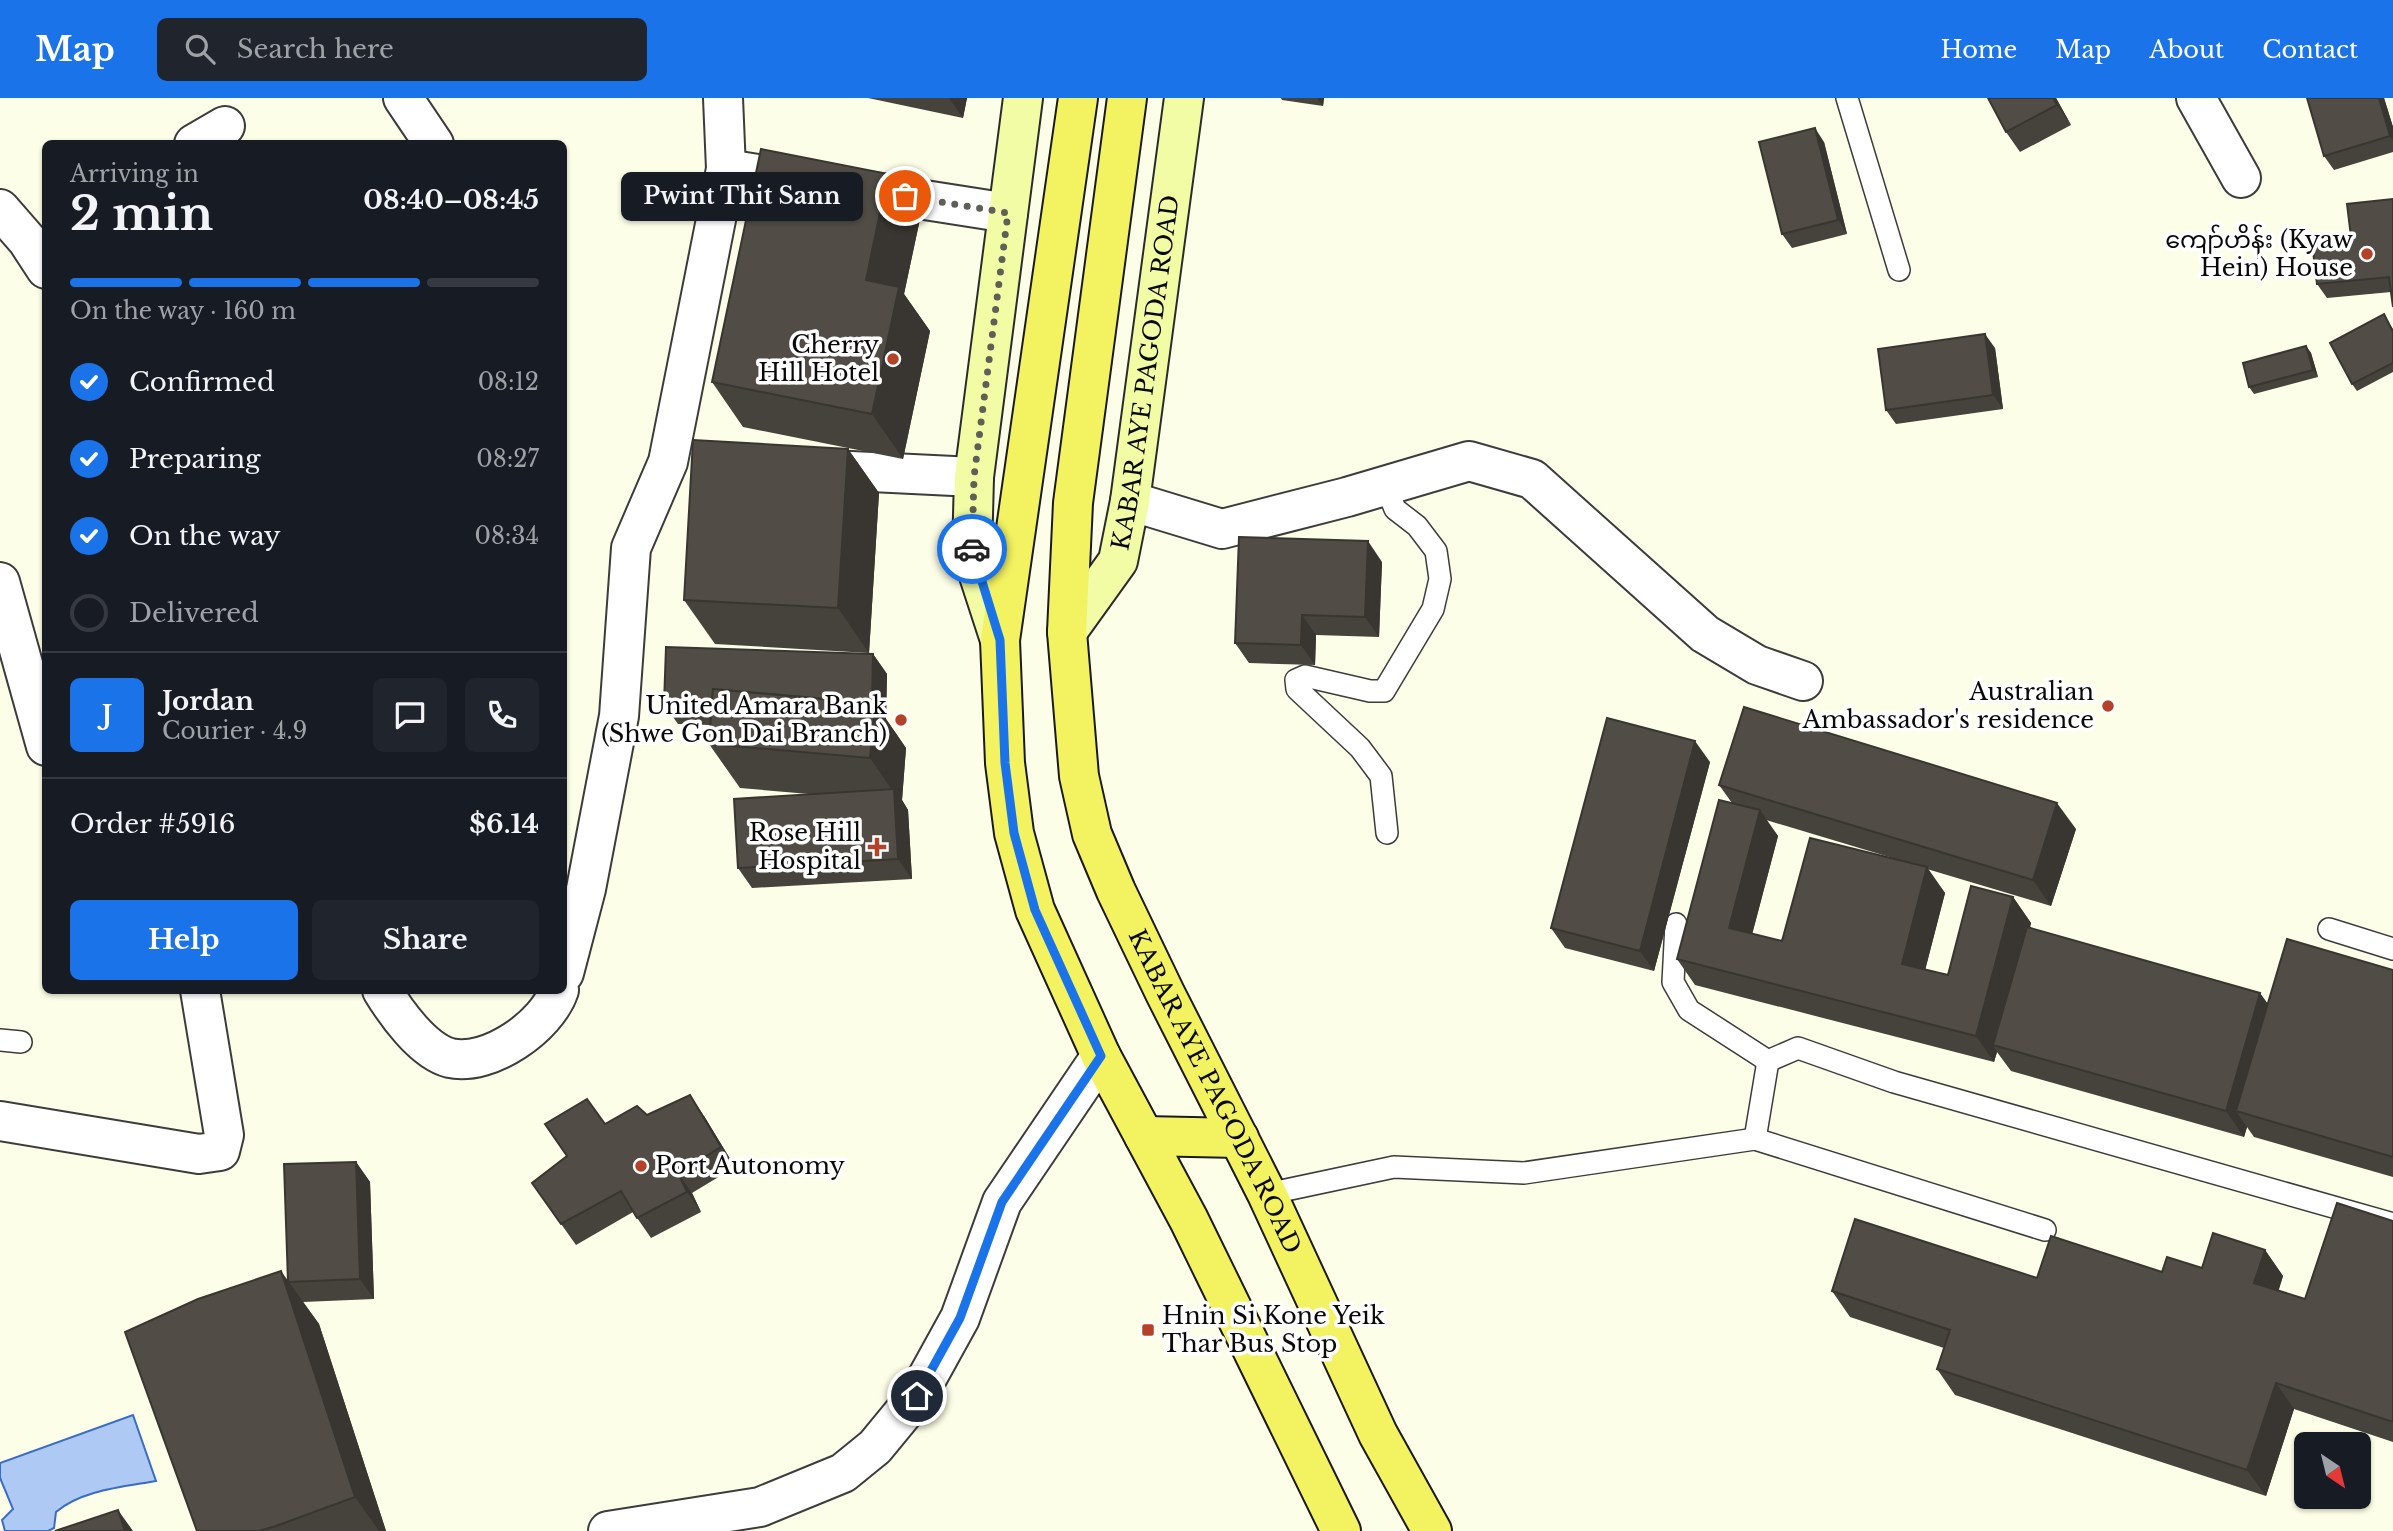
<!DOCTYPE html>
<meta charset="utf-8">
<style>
body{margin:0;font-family:"Libre Baskerville","Noto Sans Myanmar",serif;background:#20242c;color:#f1f3f6;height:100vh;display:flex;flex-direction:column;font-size:26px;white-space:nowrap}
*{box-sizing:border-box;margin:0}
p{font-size:23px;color:#9ea1a6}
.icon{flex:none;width:38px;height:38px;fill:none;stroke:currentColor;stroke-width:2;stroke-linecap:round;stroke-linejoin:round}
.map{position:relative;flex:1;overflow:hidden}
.drawer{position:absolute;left:42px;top:42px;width:525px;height:854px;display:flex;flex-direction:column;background:#171b24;border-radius:10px;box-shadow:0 2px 5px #0004}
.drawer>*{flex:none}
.needle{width:46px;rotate:145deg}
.tools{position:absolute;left:2294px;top:1334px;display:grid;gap:14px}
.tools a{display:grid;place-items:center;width:77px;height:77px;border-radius:10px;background:#171b24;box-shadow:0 2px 5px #0004;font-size:35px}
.pin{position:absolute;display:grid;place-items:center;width:60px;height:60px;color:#fff;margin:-30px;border:4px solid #fff;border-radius:50%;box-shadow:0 2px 7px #0007}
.courier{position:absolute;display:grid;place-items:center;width:70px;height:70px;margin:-35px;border:5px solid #1a73e8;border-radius:50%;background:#fff;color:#222;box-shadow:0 2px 9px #0007}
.bubble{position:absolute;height:49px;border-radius:10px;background:#171b24;box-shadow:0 2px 5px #0004;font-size:23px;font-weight:700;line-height:49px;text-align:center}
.overview em{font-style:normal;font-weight:700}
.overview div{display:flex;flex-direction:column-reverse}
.overview{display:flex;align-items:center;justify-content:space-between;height:119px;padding:0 28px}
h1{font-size:46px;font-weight:700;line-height:52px}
.bar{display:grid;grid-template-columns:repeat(4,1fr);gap:10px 7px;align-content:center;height:84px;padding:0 28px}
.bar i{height:9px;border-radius:5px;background:#363941}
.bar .selected{background:#1a73e8}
.bar p{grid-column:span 4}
.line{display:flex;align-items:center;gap:18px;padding:0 28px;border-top:2px solid #363941}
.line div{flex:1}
.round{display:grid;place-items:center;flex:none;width:74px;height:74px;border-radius:10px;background:#20242c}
ol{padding:0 28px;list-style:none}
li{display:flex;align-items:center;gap:21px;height:77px}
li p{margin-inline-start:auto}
li .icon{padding:7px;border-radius:50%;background:#1a73e8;color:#fff;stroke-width:4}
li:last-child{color:#9ea1a6}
li i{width:38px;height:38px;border:4px solid #363941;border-radius:50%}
.button{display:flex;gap:14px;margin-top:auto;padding:14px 28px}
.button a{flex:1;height:80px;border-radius:10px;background:#1a73e8;color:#fff;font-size:28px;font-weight:700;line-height:80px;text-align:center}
.button a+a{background:#20242c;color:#f1f3f6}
header{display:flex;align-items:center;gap:42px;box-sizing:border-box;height:98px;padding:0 35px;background:#1a73e8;color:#fff}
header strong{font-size:33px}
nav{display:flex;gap:38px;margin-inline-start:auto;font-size:24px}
.search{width:490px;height:63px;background:#20242c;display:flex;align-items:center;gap:18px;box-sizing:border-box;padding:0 24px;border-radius:10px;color:#9ea1a6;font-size:26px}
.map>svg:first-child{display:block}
.water{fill:#aec9f3;stroke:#386cc7;stroke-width:2}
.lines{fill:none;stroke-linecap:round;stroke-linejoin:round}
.lane-casing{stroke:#3c3c3c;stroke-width:24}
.street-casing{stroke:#3c3c3c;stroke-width:42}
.secondary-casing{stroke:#2b2b2b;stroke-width:42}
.primary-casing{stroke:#1a1a1a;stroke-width:42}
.lane{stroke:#fff;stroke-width:21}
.street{stroke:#fff;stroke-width:38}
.secondary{stroke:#f1fca4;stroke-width:38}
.primary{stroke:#f3f261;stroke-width:38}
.wall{fill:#46423c;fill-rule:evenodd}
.shaded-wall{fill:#393631}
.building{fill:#514d46;stroke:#393631;stroke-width:2}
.done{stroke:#5e5f57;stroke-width:7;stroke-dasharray:0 12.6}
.route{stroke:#1a73e8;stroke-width:9}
.poi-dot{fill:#b34228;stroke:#fff;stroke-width:2.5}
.labels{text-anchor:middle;stroke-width:7;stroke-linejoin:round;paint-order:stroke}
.poi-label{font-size:24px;fill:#090909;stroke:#fff;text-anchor:end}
.street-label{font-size:24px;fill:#090909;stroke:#fff}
</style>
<header>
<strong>Map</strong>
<div class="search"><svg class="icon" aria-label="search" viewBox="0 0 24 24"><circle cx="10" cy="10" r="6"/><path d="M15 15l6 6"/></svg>Search here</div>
<nav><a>Home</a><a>Map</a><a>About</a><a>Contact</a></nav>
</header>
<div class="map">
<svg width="2393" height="1433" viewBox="0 0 2393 1433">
<rect width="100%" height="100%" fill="#fdfee7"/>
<path class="water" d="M133 1317 156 1383C123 1389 82 1392 56 1414L54 1430 48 1433H5L2 1422 13 1411 0 1380V1365Z"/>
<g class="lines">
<g class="lane-casing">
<g id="lane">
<polyline points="1847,0 1899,172"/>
<polyline points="1386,388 1395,411 1417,428 1436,453 1440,481 1433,511 1384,593 1370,593 1305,578 1296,582 1297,591 1360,650 1381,678 1387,735"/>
<polyline points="1676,826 1673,884 1689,912 1768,963"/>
<polyline points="2329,831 2393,851"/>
<polyline points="0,942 21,944"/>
<polyline points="1755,1041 1768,963 1798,950 1894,984 2393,1126"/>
<polyline points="1267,1096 1394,1069 1524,1075 1755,1041 2045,1132"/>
</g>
</g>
<g class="street-casing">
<g id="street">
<polyline points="403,0 434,46"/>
<polyline points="2196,0 2241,80"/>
<polyline points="194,46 225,28"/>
<polyline points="726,71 1008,115"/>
<polyline points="0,111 27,142 46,171"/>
<polyline points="810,371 974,379"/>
<polyline points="1130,403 1222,431 1347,399 1469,363 1532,381 1705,536 1757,567 1803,583"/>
<polyline points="0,484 46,648"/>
<polyline points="564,875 586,791 619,618 631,450 668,364 726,71 723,0"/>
<path d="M382 892C396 915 423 953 450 960 489 969 547 928 559 892"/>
<polyline points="0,1023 199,1056 220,1053 224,1037 200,892"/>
<polyline points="608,1433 760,1409 843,1375 875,1349 917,1298 960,1220 1002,1104 1101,958"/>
</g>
</g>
<g class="secondary-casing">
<g id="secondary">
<path id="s1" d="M1067 534 1118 463 1130 403 1184 0"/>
<polyline points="1000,542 972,456 974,379 1023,0"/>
</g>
</g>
<g class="primary-casing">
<g id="primary">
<polyline points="1078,0 1000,542 1005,665 1014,735 1035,812 1101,958 1189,1122 1341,1433"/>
<path id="s2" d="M1127 0 1073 405 1067 534 1079 678 1092 736 1116 793 1165 895 1267 1096 1378 1336 1432 1433"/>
<polyline points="1144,1038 1239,1040"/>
</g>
</g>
<use href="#lane" class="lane"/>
<use href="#street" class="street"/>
<use href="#secondary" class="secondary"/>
<use href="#primary" class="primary"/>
</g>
<g class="wall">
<polygon points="868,0 967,0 963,20"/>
<polygon points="1281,0 1324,0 1323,8 1282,2"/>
<polygon points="2056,0 2071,27 2020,54 2006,34"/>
<polygon points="2384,0 2393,29 2393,54 2334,72 2324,58"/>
<polygon points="1824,44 1847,136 1792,150 1782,136"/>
<polygon points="888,76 920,121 904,196 930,233 903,361 743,329 712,284"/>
<polygon points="2393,101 2391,194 2327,200 2317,186 2351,139"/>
<polygon points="2384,217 2393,231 2393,274 2357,293 2352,286"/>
<polygon points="2306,248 2311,255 2318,279 2254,296 2249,289"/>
<polygon points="1995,250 2003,311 1896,326 1886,312"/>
<polygon points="848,351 879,395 869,555 715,546 684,502"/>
<polygon points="1382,464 1379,539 1316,537 1315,567 1249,565 1235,545"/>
<polygon points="873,556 887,576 886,621 906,650 902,702 908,712 912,781 752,790 738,770 809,696 740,690 709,646 710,627 678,626 664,606"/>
<polygon points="1710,664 1654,873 1565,850 1551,830"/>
<path d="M1719 687 2076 731 2051 808 1927 771 1945 795 1925 872 1948 877 2013 799 2031 825 2030 830 2268 906 2393 872V1079L2254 1039 2247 1029 2244 1039 2011 973 1997 954 1994 964 1695 887 1677 861 1732 705ZM1766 722 1906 764 1782 843 1752 836 1778 738Z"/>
<polygon points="647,1017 704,1018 735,1069 692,1095 701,1114 651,1140 633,1114 576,1147 532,1085 567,1058 605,1026"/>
<polygon points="356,1064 370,1084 374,1201 303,1204 319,1226 386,1433 197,1433 288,1183"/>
<polygon points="2393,1123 2393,1344 2294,1311 2266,1398 1955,1297 1937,1271 1944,1250 1850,1219 1832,1193 2037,1180 2162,1174 2202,1170 2265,1152 2283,1178 2278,1193 2305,1201"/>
</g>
<g class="shaded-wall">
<polygon points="949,0 967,0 963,20"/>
<polygon points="1317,0 1324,0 1323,8"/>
<polygon points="2053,0 2056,0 2071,27 2057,7"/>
<polygon points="2379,0 2384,0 2393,29 2393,42 2390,38"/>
<polygon points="1815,30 1824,44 1847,136 1838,122"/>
<polygon points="888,76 920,121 904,196 930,233 903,361 872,316 866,182"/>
<polygon points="1985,236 1995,250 2003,311 1993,297"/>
<polygon points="2306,248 2311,255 2318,279 2313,272"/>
<polygon points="848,351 879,395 869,555 838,510"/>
<polygon points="1368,443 1382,464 1379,539 1365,519"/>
<polygon points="1302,517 1316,537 1315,567 1301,547"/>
<polygon points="873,556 887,576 886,621 906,650 902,702 908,712 912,781 898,761 894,695 870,660"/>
<polygon points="1695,643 1710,664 1654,873 1640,853"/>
<polygon points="2057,705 2076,731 2051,808 2033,782"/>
<polygon points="1760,712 1778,738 1747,856 1729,830"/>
<polygon points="1927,769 1945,795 1920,892 1902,866"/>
<polygon points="2013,799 2031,825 1998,949 1993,947 1997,954 1994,964 1976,938"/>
<polygon points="2260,895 2279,921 2236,1013 2247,1029 2244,1039 2226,1013"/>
<polygon points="690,997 704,1018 735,1069 721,1049"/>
<polygon points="356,1064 370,1084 374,1201 360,1181"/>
<polygon points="678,1075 692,1095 701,1114 687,1094"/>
<polygon points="2265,1152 2283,1178 2273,1211 2254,1185"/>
<polygon points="281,1173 319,1226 386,1433 379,1433 355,1399"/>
<polygon points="2276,1285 2294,1311 2266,1398 2247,1372"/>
<polygon points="118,1412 133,1433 125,1433"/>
</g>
<g class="building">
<polygon points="1988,0 2053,0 2057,7 2006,34"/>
<polygon points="2307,0 2379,0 2390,38 2324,58"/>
<polygon points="1815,30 1838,122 1782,136 1759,44"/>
<polygon points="761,51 888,76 866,182 899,189 872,316 712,284"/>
<polygon points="2393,101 2393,209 2389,179 2317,186 2312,145 2351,139 2347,106"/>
<polygon points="2384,216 2393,234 2393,265 2352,286 2330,245"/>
<polygon points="1985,236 1993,297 1886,312 1878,251"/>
<polygon points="2306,248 2313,272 2249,289 2243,265"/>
<polygon points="693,342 848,351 838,510 684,502"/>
<polygon points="1239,439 1368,443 1365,519 1302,517 1301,547 1235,545"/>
<polygon points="666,549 873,556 872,605 713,591 712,608 664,606"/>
<polygon points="713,591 875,606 870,660 709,646"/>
<polygon points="1744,609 2057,705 2033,782 1719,687"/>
<polygon points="1607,620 1695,643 1640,853 1551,830"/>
<polygon points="894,691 898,761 738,770 734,701"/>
<polygon points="1719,702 1760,712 1729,830 1782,843 1810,740 1927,769 1902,866 1948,877 1971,788 2013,799 1976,938 1677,861"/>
<polygon points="2027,829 2260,895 2226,1013 1993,947"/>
<polygon points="2287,841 2393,872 2393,1059 2236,1013"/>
<polygon points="690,997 721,1049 678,1075 687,1094 637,1120 621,1093 561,1126 532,1085 567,1058 545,1026 587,1001 605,1026 637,1008 647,1017"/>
<polygon points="356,1064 360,1181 288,1184 284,1066"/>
<polygon points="2337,1105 2393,1123 2393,1324 2276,1285 2247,1372 1937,1271 1950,1232 1832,1193 1855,1121 2037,1180 2051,1138 2162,1174 2167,1159 2202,1170 2213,1135 2265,1152 2254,1185 2305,1201"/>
<polygon points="281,1173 355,1399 276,1428 259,1433 197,1433 125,1234 198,1201"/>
<polygon points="118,1412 125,1433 55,1433"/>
</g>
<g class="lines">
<polyline class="done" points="905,98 1008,115 974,379 972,451"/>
<polyline class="route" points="917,1298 960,1220 1002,1104 1101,958 1035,812 1014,735 1005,665 1000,542 972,451"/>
</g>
<g class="poi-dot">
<circle cx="2367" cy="156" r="7"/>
<circle cx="893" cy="261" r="7"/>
<circle cx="2108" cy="608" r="7"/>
<circle cx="901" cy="622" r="7"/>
<path d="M873.5 738.5h7v7h7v7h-7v7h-7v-7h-7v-7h7z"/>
<circle cx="641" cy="1068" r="7"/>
<rect x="1141" y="1225" width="14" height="14" rx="3.5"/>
</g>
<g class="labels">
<g class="poi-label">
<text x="2353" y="150">ကျော်ဟိန်း (Kyaw<tspan x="2353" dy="28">Hein) House</tspan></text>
<text x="879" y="255">Cherry<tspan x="879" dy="28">Hill Hotel</tspan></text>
<text x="2094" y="602">Australian<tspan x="2094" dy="28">Ambassador's residence</tspan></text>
<text x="887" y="616">United Amara Bank<tspan x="887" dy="28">(Shwe Gon Dai Branch)</tspan></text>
<text x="861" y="743">Rose Hill<tspan x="861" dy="28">Hospital</tspan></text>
<text x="655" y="1076" text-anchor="start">Port Autonomy</text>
<text x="1162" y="1226" text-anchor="start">Hnin Si Kone Yeik<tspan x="1162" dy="28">Thar Bus Stop</tspan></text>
</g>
<g class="street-label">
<text dy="8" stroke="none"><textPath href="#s1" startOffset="278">KABAR AYE PAGODA ROAD</textPath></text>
<text dy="8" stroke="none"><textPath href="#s2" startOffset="1027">KABAR AYE PAGODA ROAD</textPath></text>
</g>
</g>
</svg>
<div class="tools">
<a><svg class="needle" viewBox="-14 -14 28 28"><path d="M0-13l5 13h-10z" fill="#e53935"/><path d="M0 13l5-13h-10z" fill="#9ea1a6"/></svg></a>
</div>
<div class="pin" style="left:905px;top:98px;background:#ea580c"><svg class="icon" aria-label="bag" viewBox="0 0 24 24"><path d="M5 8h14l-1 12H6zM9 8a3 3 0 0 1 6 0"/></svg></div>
<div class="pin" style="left:917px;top:1298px;background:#1f2937"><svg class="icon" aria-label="home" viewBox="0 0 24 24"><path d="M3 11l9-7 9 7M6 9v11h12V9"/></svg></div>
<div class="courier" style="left:972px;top:451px"><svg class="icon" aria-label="car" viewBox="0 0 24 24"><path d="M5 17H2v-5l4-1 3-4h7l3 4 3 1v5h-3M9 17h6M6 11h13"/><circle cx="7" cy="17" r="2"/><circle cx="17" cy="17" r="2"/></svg></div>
<div class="bubble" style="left:621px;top:74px;width:242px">Pwint Thit Sann</div>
<section class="drawer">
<div class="overview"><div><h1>2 min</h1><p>Arriving in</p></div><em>08:40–08:45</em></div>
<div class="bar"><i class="selected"></i><i class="selected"></i><i class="selected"></i><i></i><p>On the way · 160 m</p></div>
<ol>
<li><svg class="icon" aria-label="check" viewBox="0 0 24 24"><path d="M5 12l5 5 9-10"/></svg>Confirmed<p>08:12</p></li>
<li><svg class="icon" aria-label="check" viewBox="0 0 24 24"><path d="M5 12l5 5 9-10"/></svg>Preparing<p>08:27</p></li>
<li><svg class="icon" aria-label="check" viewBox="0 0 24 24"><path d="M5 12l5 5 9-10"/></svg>On the way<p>08:34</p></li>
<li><i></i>Delivered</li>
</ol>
<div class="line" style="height:126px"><b class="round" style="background:#1a73e8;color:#fff">J</b><div><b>Jordan</b><p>Courier · 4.9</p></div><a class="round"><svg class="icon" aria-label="chat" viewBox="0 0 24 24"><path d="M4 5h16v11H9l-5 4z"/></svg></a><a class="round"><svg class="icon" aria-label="phone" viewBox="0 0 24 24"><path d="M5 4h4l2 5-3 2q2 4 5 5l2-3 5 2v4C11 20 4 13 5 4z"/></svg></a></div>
<div class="line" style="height:91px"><div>Order #5916</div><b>$6.14</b></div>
<div class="button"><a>Help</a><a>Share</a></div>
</section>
</div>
